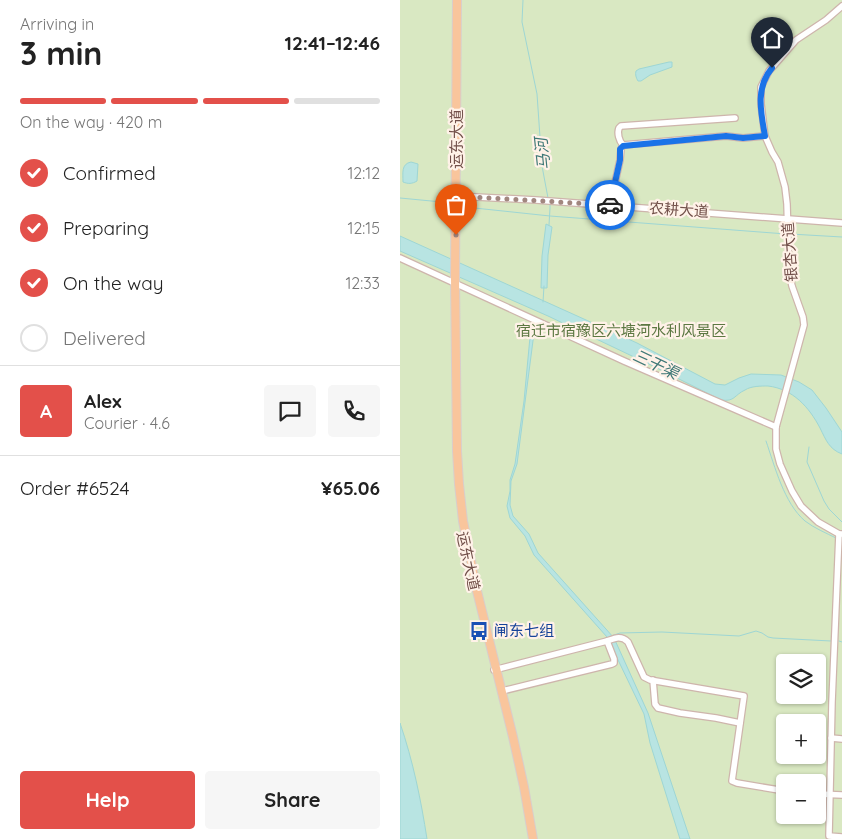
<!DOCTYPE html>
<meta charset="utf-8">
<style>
body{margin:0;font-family:Quicksand,"Noto Sans SC",sans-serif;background:#f6f6f6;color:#222;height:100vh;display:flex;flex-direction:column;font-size:19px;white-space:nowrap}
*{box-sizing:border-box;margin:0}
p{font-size:16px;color:#767676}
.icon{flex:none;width:28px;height:28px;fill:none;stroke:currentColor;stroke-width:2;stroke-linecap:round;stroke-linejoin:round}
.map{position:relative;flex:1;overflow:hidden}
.drawer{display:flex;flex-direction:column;background:#fff;width:400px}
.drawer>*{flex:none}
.fabs{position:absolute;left:376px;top:654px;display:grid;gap:10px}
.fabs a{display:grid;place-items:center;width:50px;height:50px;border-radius:5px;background:#fff;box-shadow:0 1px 4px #0004;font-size:25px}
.pin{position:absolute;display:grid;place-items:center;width:42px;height:42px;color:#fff;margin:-51px -21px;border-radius:50% 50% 50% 0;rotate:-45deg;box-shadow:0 0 5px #0007}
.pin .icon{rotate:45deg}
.courier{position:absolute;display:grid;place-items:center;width:50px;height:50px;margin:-25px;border:4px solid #1a73e8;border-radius:50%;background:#fff;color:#222;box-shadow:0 1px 6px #0007}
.headline em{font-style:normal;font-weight:700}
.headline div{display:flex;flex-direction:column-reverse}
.headline{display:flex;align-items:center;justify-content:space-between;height:85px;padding:0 20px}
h1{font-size:32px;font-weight:700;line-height:38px}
.bar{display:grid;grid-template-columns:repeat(4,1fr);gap:8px 5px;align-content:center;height:60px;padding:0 20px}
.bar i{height:6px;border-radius:4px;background:#e0e0e0}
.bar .on{background:#e3504a}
.bar p{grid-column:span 4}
.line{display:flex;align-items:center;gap:12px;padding:0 20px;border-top:1px solid #e0e0e0}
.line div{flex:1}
.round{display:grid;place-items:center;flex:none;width:52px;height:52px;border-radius:5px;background:#f6f6f6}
ol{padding:0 20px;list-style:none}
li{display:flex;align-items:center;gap:15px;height:55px}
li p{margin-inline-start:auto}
li .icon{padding:5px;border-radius:50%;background:#e3504a;color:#fff;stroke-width:4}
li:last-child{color:#767676}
li i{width:28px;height:28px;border:2px solid #e0e0e0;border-radius:50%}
.cta{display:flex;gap:10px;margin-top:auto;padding:10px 20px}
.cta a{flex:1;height:58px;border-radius:5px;background:#e3504a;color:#fff;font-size:20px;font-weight:700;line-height:58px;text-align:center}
.cta a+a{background:#f6f6f6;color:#222}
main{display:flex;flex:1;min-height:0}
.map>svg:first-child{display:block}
.green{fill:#d9e8c2;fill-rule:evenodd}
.water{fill:#b8e4e2;stroke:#9ed6d4}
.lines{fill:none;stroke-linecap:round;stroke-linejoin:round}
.stream{stroke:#9ed6d4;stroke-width:1}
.minor-casing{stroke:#ceb5ac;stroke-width:8}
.major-casing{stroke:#d8cecc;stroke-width:10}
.minor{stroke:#fff;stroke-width:5.5}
.major{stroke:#f9c59c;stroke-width:8}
.done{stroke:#a2877f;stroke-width:5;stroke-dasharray:0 9}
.route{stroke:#1a73e8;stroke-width:6}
.labels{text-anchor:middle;stroke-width:4.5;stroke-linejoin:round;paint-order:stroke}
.street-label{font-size:15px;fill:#72504a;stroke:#fff2e8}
.park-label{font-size:15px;fill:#5c7842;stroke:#fff2e8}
.transit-label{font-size:15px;fill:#164399;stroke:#fff2e8;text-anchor:start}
.water-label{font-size:16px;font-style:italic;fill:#3e7876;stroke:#fff2e8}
</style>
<main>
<section class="drawer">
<div class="headline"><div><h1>3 min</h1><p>Arriving in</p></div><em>12:41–12:46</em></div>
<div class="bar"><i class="on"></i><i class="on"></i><i class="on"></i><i></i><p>On the way · 420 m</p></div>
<ol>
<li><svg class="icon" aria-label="check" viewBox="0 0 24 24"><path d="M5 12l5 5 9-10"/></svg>Confirmed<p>12:12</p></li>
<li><svg class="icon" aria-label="check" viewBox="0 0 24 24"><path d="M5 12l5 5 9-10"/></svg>Preparing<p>12:15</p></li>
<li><svg class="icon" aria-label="check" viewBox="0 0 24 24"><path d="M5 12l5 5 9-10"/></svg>On the way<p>12:33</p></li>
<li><i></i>Delivered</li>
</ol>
<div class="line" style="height:90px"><b class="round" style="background:#e3504a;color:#fff">A</b><div><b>Alex</b><p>Courier · 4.6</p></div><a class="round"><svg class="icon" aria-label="chat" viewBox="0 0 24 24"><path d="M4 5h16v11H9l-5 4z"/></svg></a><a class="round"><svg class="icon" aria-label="phone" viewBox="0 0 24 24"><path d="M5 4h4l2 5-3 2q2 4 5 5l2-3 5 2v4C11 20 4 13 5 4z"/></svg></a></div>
<div class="line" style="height:65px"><div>Order #6524</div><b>¥65.06</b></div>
<div class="cta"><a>Help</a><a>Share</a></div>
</section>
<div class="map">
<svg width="442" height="839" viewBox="0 0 442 839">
<rect width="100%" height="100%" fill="#fbede2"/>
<path class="green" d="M0 0H442V839H0ZM385 662H418V695H385ZM385 722H418V755H385ZM385 782H418V815H385Z"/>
<g class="water">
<path d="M269 62H272V67L250 75 241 81H238C236 78 235 74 236 71L239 69Z"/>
<path d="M11 162 18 164 17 181C12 184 8 184 3 182 3 173 1 164 11 162Z"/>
<polygon points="146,224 152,227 148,255 147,288 141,288 142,256"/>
<path d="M0 236 237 343 315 384 325 385 339 378 351 374 381 375 399 382 412 390 426 408 442 432V454C429 449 426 440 420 428 409 407 393 389 368 386 361 386 351 386 345 390 334 395 335 402 321 400L253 366 148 316 0 251Z"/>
<polygon points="133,331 134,331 134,333 117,464 111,481 110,505 113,516 129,534 138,553 214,638 248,713 290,839 280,839 250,743 244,714 207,637 134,555 125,536 110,518 107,506 110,491 110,480 115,464 124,401 130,337"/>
<path d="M0 723C13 761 21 800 27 839H0Z"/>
</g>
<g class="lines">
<g class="stream">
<polyline points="123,0 122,22 137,94 142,166 148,198"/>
<polyline points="0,198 52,203"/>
<polyline points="59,205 65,207 150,216 386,234"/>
<polyline points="149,225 150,208 150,204"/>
<polyline points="390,234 442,237"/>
<polyline points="143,302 144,286"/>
<path d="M366 441C375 467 384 503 405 521 414 528 426 533 436 538"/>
<polyline points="409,447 407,462 424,501 429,509 442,522"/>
<polyline points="211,636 220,633 262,632 339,636 356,631 362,633 368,637 373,638 431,641"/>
<polyline points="439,641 442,642"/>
</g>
<g class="minor-casing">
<g id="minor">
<polyline points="442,6 426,20 396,40 369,71 361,87 361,104 365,136 372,152 378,162 385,187 387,204 389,272 392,286 403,317 404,325 376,427 376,449 380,464 392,491 401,506 418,522 439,534 442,534"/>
<path d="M223 145C219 141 217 133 219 128L221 126 335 118"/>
<polyline points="57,196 136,200 442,223"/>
<polyline points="210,205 220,160 221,149 223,145 326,136 343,138 365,136"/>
<polyline points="0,258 224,361 376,427"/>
<polyline points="439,534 432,702 429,836 442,837"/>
<path d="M207 641C215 638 221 635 228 642L244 677 250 680 344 696 332 781 337 783 385 791"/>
<polyline points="94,670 207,641 214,659 214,663 212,664 102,691"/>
<polyline points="253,680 255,704 258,708 280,713 316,718 340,723"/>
<polyline points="431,738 442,739"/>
<polyline points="418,794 442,795"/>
</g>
</g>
<g class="major-casing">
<polyline id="major" points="57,0 55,278 57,451 59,484 63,521 77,591 113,737 124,787 133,839"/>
</g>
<use href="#minor" class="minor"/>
<use href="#major" class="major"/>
</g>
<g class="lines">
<polyline class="done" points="56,235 56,196 210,205"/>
<path class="route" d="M210 205 220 160V149L223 146 326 136 343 138 365 136C361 113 355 88 372 68"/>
</g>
<defs>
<g id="bus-bare" transform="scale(1.5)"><path d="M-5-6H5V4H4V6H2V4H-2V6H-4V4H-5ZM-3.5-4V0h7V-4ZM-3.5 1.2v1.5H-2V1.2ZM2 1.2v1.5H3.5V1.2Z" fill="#1a4fb4" stroke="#fff2e8" stroke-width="2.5" paint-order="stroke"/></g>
</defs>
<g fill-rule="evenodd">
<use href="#bus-bare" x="79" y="631"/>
</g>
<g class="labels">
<g class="street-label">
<text transform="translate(57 139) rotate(-90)" y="5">运东大道</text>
<text transform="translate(279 210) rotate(4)" y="5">农耕大道</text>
<text transform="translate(390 252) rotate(-94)" y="5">银杏大道</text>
<text transform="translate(68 561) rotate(78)" y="5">运东大道</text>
</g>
<g class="park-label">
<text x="221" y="336">宿迁市宿豫区六塘河水利风景区</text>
</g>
<g class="transit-label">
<text x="94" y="636">闸东七组</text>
</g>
<g class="water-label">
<text transform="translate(142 154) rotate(-96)" y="6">马河</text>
<text transform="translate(256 364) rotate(25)" y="6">三干渠</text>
</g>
</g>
</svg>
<div class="fabs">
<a><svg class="icon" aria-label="layers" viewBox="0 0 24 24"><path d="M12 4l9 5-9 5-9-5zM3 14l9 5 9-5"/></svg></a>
<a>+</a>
<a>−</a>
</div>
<div class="pin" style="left:56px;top:235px;background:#ea580c"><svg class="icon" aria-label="bag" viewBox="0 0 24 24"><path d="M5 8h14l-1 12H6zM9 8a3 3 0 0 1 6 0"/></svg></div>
<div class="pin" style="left:372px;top:68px;background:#1f2937"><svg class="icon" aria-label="home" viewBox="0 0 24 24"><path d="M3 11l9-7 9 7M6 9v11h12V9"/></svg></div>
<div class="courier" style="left:210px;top:205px"><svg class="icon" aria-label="car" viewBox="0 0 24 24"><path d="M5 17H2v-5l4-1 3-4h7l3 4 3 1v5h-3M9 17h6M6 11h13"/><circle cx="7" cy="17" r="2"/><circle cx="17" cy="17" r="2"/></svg></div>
</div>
</main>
